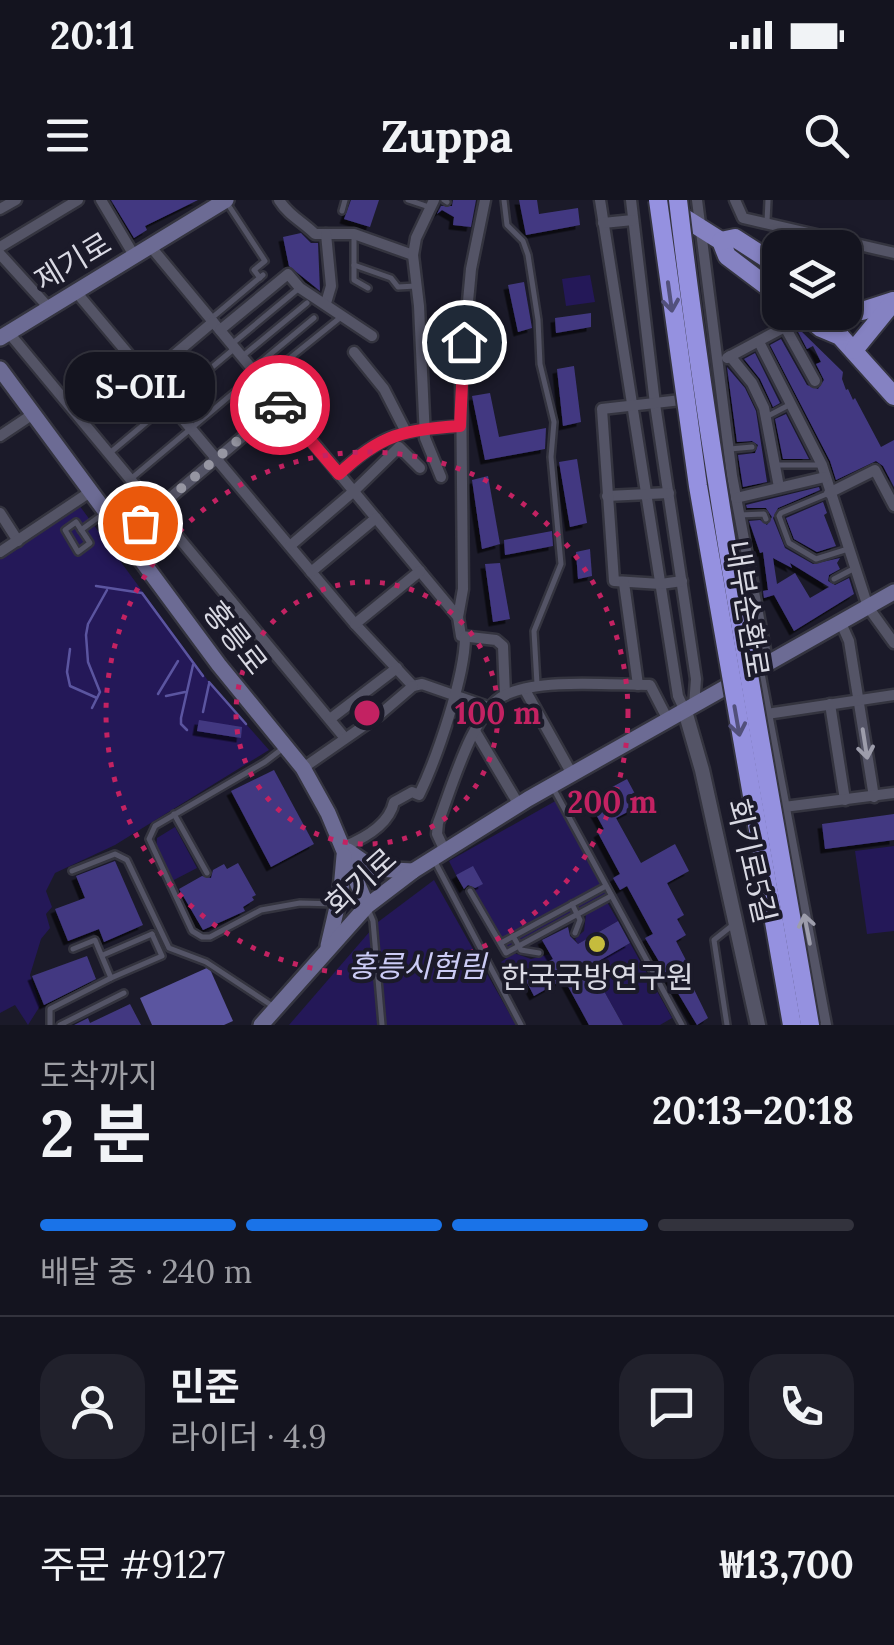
<!DOCTYPE html>
<html lang="ko">
<meta charset="utf-8">
<style>
body{margin:0;font-family:Lora,"Noto Sans KR",serif;background:#21212c;color:#f1f3f6;height:100vh;display:flex;flex-direction:column;font-size:38px;white-space:nowrap}
*{box-sizing:border-box;margin:0}
p{font-size:32px;color:#9d9ea4}
.icon{flex:none;width:55px;height:55px;fill:none;stroke:currentColor;stroke-width:2;stroke-linecap:round;stroke-linejoin:round}
.map{position:relative;height:825px;overflow:hidden}
.details{display:flex;flex-direction:column;background:#14141f;flex:1}
.details>*{flex:none}
.fabs{position:absolute;left:762px;top:30px;display:grid;gap:20px}
.fabs a{display:grid;place-items:center;width:100px;height:100px;border-radius:20px;background:#14141f;box-shadow:0 2px 8px #0004,0 0 0 2px #33333d;font-size:50px}
.pin{position:absolute;display:grid;place-items:center;width:85px;height:85px;color:#fff;margin:-42px;border:5px solid #fff;border-radius:50%;box-shadow:0 2px 10px #0007}
.courier{position:absolute;display:grid;place-items:center;width:100px;height:100px;margin:-50px;border:8px solid #e11d48;border-radius:50%;background:#fff;color:#222;box-shadow:0 2px 12px #0007}
.bubble{position:absolute;height:70px;border-radius:30px;background:#14141f;box-shadow:0 2px 8px #0004,0 0 0 2px #33333d;font-size:32px;font-weight:700;line-height:70px;text-align:center}
.headline em{font-style:normal;font-weight:700}
.headline div{display:flex;flex-direction:column-reverse}
.headline{display:flex;align-items:center;justify-content:space-between;height:170px;padding:0 40px}
h1{font-size:65px;font-weight:700;line-height:75px}
.bar{display:grid;grid-template-columns:repeat(4,1fr);gap:15px 10px;align-content:center;height:120px;padding:0 40px}
.bar i{height:12px;border-radius:8px;background:#33333d}
.bar .selected{background:#1a73e8}
.bar p{grid-column:span 4}
.line{display:flex;align-items:center;gap:25px;padding:0 40px;border-top:2px solid #33333d}
.line div{flex:1}
.round{display:grid;place-items:center;flex:none;width:105px;height:105px;border-radius:30px;background:#21212c}
.status{display:flex;justify-content:space-between;align-items:center;height:70px;padding:0 50px;background:#14141f;direction:ltr}
.status svg{height:28px;fill:currentColor}
header{display:flex;justify-content:space-between;align-items:center;height:130px;padding:0 40px;background:#14141f;font-size:45px;font-weight:700}
.map>svg:first-child{display:block}
.green{fill:#241858}
.water{fill:#5b55a0}
.lines{fill:none;stroke-linecap:round;stroke-linejoin:round}
.stream{stroke:#5b55a0;stroke-width:2.5}
.building{fill:#423981;fill-rule:evenodd;filter:url(#shadow)}
.service-casing{stroke:#34343f;stroke-width:10}
.minor-casing{stroke:#34343f;stroke-width:15}
.tertiary-casing{stroke:#34343f;stroke-width:19}
.secondary-casing{stroke:#34343f;stroke-width:20}
.primary-casing{stroke:#34343f;stroke-width:22}
.service{stroke:#545466;stroke-width:5}
.minor{stroke:#545466;stroke-width:10}
.tertiary{stroke:#545466;stroke-width:14}
.secondary{stroke:#6c6b94;stroke-width:15}
.primary{stroke:#8582c2;stroke-width:18}
.trunk-bridge-casing{stroke:#34343f;stroke-width:22;stroke-linecap:butt}
.trunk-bridge{stroke:#9591e0;stroke-width:18}
.oneway{stroke:#52507b}
.oneway2{stroke:#9d9dab}
.done{stroke:#9696a2;stroke-width:10;stroke-dasharray:0 18}
.route{stroke:#e11d48;stroke-width:12}
.ring{fill:none;stroke:#c32262;stroke-width:5;stroke-dasharray:5 10}
.poi-dot{fill:#c5bc3d;stroke:#1b1a29;stroke-width:4}
.labels{text-anchor:middle;stroke-width:8;stroke-linejoin:round;paint-order:stroke}
.street-label{font-size:30px;fill:#d9d9e3;stroke:#1b1a29}
.park-label{font-size:30px;font-style:italic;fill:#ccccf6;stroke:#1b1a29}
.poi-label{font-size:30px;fill:#d9d9e3;stroke:#1b1a29}
.centre{fill:#c32262;stroke:#1b1a29;stroke-width:5}
.ring-label{font-size:30px;text-anchor:middle;font-weight:bold;fill:#c32262;stroke:#1b1a29;stroke-width:8;stroke-linejoin:round;paint-order:stroke}
</style>
<div class="status"><b>20:11</b><svg viewBox="0 0 49 12"><path d="M0 12V9h3v3zM5 12V6h3v6zM10 12V3h3v9zM15 12V0h3v12zM26 1h20v11H26zM47 4h2v5h-2z"/></svg></div>
<header><svg class="icon" aria-label="menu" viewBox="0 0 24 24"><path d="M4 6h16M4 12h16M4 18h16"/></svg>Zuppa<svg class="icon" aria-label="search" viewBox="0 0 24 24"><circle cx="10" cy="10" r="6"/><path d="M15 15l6 6"/></svg></header>
<div class="map">
<svg width="894" height="825" viewBox="0 0 894 825">
<defs>
<filter id="shadow"><feDropShadow dx="-4.5" dy="4.5" stdDeviation="0" flood-color="#0009"/></filter>
</defs>
<rect width="100%" height="100%" fill="#1b1a29"/>
<g class="green">
<polygon points="590,75 595,102 566,106 562,79"/>
<polygon points="79,305 209,482 269,550 115,645 55,673 46,691 52,707 46,714 50,728 41,739 30,775 40,806 28,825 15,805 0,813 0,357"/>
<polygon points="559,599 611,696 506,753 470,691 482,683 473,667 456,675 449,661"/>
<polygon points="175,627 197,668 172,681 156,651 157,638"/>
<polygon points="894,646 894,731 867,734 855,651"/>
<polygon points="434,680 516,825 289,825 378,722"/>
<polygon points="604,702 607,702 618,721 578,744 575,739 584,731 586,714"/>
<polygon points="630,743 672,818 660,825 623,825 590,766"/>
<polygon points="514,753 531,759 550,754 553,758 512,781 501,762"/>
</g>
<polygon class="water" points="209,767 233,821 224,825 152,825 140,798"/>
<g class="lines">
<g class="stream">
<polyline points="96,386 142,393 203,476"/>
<polyline points="70,449 67,472 70,486 97,498"/>
<polyline points="209,482 246,524"/>
<polyline points="158,494 178,461"/>
<polyline points="166,496 185,492"/>
<polyline points="92,508 100,492 88,462 86,435 88,424 107,390"/>
<polyline points="203,512 209,484"/>
<polyline points="187,530 181,524 181,518 193,465"/>
</g>
</g>
<g class="building">
<polygon points="111,0 198,0 145,26 147,30 134,38"/>
<polygon points="351,0 379,0 370,27 344,19"/>
<polygon points="453,0 476,0 471,27 453,25 454,17 442,10 437,14 441,6 452,6"/>
<polygon points="519,0 537,0 539,14 578,8 580,25 526,35"/>
<polygon points="301,33 311,43 318,43 320,91 289,66 283,37"/>
<polygon points="524,82 532,128 518,132 508,85"/>
<polygon points="591,113 591,127 556,133 555,118"/>
<polygon points="799,129 843,172 842,179 846,190 848,189 853,200 855,198 881,247 894,240 894,287 883,266 876,261 836,280 830,261 770,145 781,139 807,185 818,189 824,180 816,164 821,162 813,146 807,149 797,130"/>
<polygon points="755,153 780,203 773,207 760,179 744,159"/>
<polygon points="574,166 581,222 563,226 557,169"/>
<polygon points="727,167 745,188 756,211 767,282 743,287 738,255 755,253 758,245 752,241 737,242"/>
<polygon points="490,193 499,237 546,228 545,249 485,260 472,196"/>
<polygon points="786,214 809,259 783,259 775,219"/>
<polygon points="577,259 587,323 570,327 559,262"/>
<polygon points="488,276 500,344 482,349 472,280"/>
<path d="M819 287 820 290 778 308 773 318 785 348 813 364 840 358 837 363 840 369 829 375 828 381 835 385 849 378 854 394 794 431 774 395 764 398 763 391 768 390 763 352 760 353 749 321 760 320 767 325 772 317 766 308H747L746 305ZM773 358 792 368 790 363 829 387 810 398 795 373 777 384Z"/>
<polygon points="823,302 827,313 824,315 836,346 817,352 794,339 786,318"/>
<polygon points="552,331 553,346 505,355 504,340"/>
<polygon points="590,349 592,376 578,379 576,352"/>
<polygon points="500,363 510,419 493,422 485,364"/>
<polygon points="199,520 242,527 241,538 197,531"/>
<polygon points="274,570 314,644 271,667 231,591"/>
<polygon points="627,579 641,605 616,618 641,663 675,644 689,671 667,683 684,715 677,719 686,735 676,741 689,766 684,769 708,818 697,825 645,738 653,734 627,686 620,690 613,678 620,674 598,633 604,629 588,600"/>
<polygon points="894,614 894,640 825,649 822,624"/>
<polygon points="115,661 143,725 104,742 99,729 68,741 55,709 85,698 76,676"/>
<polygon points="238,663 256,695 252,697 254,700 243,707 245,711 203,730 179,689 202,676 211,678 213,670 224,664 227,669"/>
<polygon points="473,666 483,684 475,688 468,685 464,689 456,675"/>
<polygon points="618,721 630,743 590,766 623,825 589,825 564,779 534,796 523,775 553,759 542,740 568,727 570,736 578,744"/>
<polygon points="87,756 96,779 44,805 32,776"/>
<polygon points="130,804 141,825 74,825 88,818 90,823"/>
</g>
<g class="lines">
<g class="service-casing">
<g id="service">
<polyline points="408,0 429,7"/>
<polyline points="444,0 447,2"/>
<polyline points="504,0 507,25 523,41 528,55 538,120 540,164 554,222 551,257 561,364 534,431 537,484"/>
<polyline points="227,3 265,61 254,70 260,78"/>
<polyline points="342,11 345,0"/>
<polyline points="767,22 768,0"/>
<polyline points="354,36 354,80 368,88"/>
<polyline points="354,65 391,78 398,87 416,86"/>
<polyline points="213,117 263,75"/>
<polyline points="233,143 298,89"/>
<polyline points="244,155 307,103"/>
<polyline points="255,167 314,118"/>
<polyline points="264,179 341,117"/>
<polyline points="768,216 789,205"/>
<polyline points="730,249 752,247"/>
<polyline points="111,252 235,148"/>
<polyline points="777,265 819,265"/>
<polyline points="132,278 256,174"/>
<polyline points="829,293 781,313 779,316 789,343 816,359 848,349"/>
<polyline points="739,315 764,314 766,319"/>
<polygon points="76,322 90,343 78,352 65,330"/>
<polyline points="81,330 103,314"/>
<polyline points="834,379 855,368"/>
<polyline points="282,549 265,562 155,626 149,639 192,731 202,737 210,737 261,710 300,703 336,704"/>
<polyline points="552,586 682,825"/>
<polyline points="174,614 207,673"/>
<polyline points="434,660 521,825"/>
<polyline points="72,671 115,654 127,660 169,748 206,762 274,807"/>
<polyline points="470,691 506,753 611,696"/>
<polyline points="572,704 580,720 575,733"/>
<polyline points="368,709 373,721 382,825"/>
<polyline points="513,736 521,750 539,753"/>
<polyline points="501,743 606,686"/>
<polyline points="73,749 95,740 111,778 162,756 152,734"/>
<polyline points="103,755 152,734"/>
<polyline points="50,825 50,809 111,778"/>
<polyline points="60,825 124,793"/>
<polyline points="727,825 714,740 734,724"/>
</g>
</g>
<g class="minor-casing">
<g id="minor">
<polyline points="101,0 135,57"/>
<path d="M279 0C289 16 302 21 315 34H354L413 55"/>
<polyline points="434,0 416,38 413,55 419,106 425,238 441,277"/>
<polyline points="485,0 471,69 461,177 463,389 458,417 461,436 496,440 503,446 505,495"/>
<polyline points="600,0 678,496 685,511"/>
<polyline points="631,0 655,204 696,479 694,506"/>
<polyline points="697,0 732,276 768,466"/>
<polyline points="735,0 743,18 894,53"/>
<polyline points="0,9 16,0"/>
<polyline points="603,23 633,20"/>
<polyline points="0,47 78,0"/>
<polyline points="151,47 458,417"/>
<polyline points="0,54 50,109"/>
<polyline points="77,93 355,424 413,486 422,484 491,508"/>
<polyline points="326,103 331,86 326,34"/>
<polyline points="785,127 815,181"/>
<polyline points="220,130 288,74 300,88 372,136"/>
<polyline points="9,133 344,537"/>
<polyline points="759,142 822,265 868,407 894,443"/>
<polyline points="354,152 384,189 406,232"/>
<polyline points="730,156 752,183 764,208 779,287"/>
<polyline points="727,158 794,122 803,113"/>
<polyline points="149,176 213,122"/>
<polyline points="0,236 33,214"/>
<path d="M339 274C381 233 404 230 460 226"/>
<polyline points="829,293 875,270 894,306"/>
<polyline points="607,296 669,293"/>
<polyline points="736,298 825,277"/>
<polyline points="0,313 18,341"/>
<polyline points="123,337 282,204"/>
<polyline points="290,346 354,291 399,247 420,268"/>
<polyline points="0,352 90,292"/>
<polyline points="311,372 376,318"/>
<polyline points="682,381 661,384 614,381 602,209 690,199"/>
<polyline points="624,383 638,485"/>
<polyline points="841,423 849,441 874,597"/>
<polyline points="355,424 420,371"/>
<polyline points="759,471 826,825"/>
<polyline points="525,490 572,574"/>
<polyline points="830,504 845,600"/>
<polyline points="767,514 894,495"/>
<polyline points="330,519 397,468"/>
<polyline points="475,531 519,605"/>
<polyline points="303,568 378,516 413,486"/>
<polyline points="784,607 894,593"/>
<path d="M343 647C363 639 389 625 394 602L412 592 419 595C437 558 465 476 465 437"/>
<path d="M444 649 437 634 438 623C451 590 473 510 505 495 539 478 611 485 650 485L668 520"/>
</g>
</g>
<g class="tertiary-casing">
<polyline id="tertiary" points="685,511 702,570 758,825"/>
</g>
<g class="secondary-casing">
<g id="secondary">
<polyline points="0,138 226,0"/>
<polyline points="0,169 219,465 303,568 328,613 367,706"/>
<polyline points="348,651 374,669 413,671"/>
<polyline points="328,746 341,690 344,656"/>
<polyline points="261,825 367,706 413,671 528,599 894,392"/>
</g>
</g>
<g class="primary-casing">
<g id="primary">
<polyline points="672,10 721,41 727,56 780,96"/>
<polyline points="721,41 735,38 780,67"/>
<polyline points="845,105 862,111 893,101"/>
<polyline points="802,112 821,128 840,136 894,196"/>
<polyline points="832,112 840,136"/>
<polyline points="854,150 894,101"/>
</g>
</g>
<use href="#service" class="service"/>
<use href="#minor" class="minor"/>
<use href="#tertiary" class="tertiary"/>
<use href="#secondary" class="secondary"/>
<use href="#primary" class="primary"/>
<g class="trunk-bridge-casing">
<g id="trunk-bridge">
<polyline points="658,0 698,286 792,825"/>
<path d="M678 0C710 276 763 551 810 825"/>
</g>
</g>
<use href="#trunk-bridge" class="trunk-bridge"/>
</g>
<defs><path id="oneway-shaft" d="M-6 0H5M1.5-3L5.5 0L1.5 3" fill="none" stroke-width="1.6" stroke-linecap="round" stroke-linejoin="round" transform="scale(2.5)"/></defs>
<g class="oneway">
<use href="#oneway-shaft" transform="translate(670 97) rotate(82)"/>
<use href="#oneway-shaft" transform="translate(737 521) rotate(80)"/>
</g>
<g class="oneway2">
<use href="#oneway-shaft" transform="translate(865 544) rotate(81)"/>
<use href="#oneway-shaft" transform="translate(807 729) rotate(-101)"/>
</g>
<g class="lines">
<polyline class="done" points="140,323 280,205"/>
<path class="route" d="M280 205 339 274C381 234 404 230 460 226L464 142"/>
</g>
<g class="ring">
<circle cx="367" cy="513" r="131"/>
<circle cx="367" cy="513" r="261"/>
</g>
<circle class="poi-dot" cx="597" cy="744" r="10"/>
<g class="labels">
<g class="street-label">
<text transform="translate(73 62) rotate(-31)" y="10">제기로</text>
<text transform="translate(747 409) rotate(81)" y="10">내부순환로</text>
<text transform="translate(235 438) rotate(52)" y="10">홍릉로</text>
<text transform="translate(751 661) rotate(77)" y="10">회기로5길</text>
<text transform="translate(361 682) rotate(-42)" y="10">회기로</text>
</g>
<g class="park-label">
<text x="417" y="777">홍릉시험림</text>
</g>
<g class="poi-label">
<text x="597" y="788">한국국방연구원</text>
</g>
</g>
<circle cx="367" cy="513" r="15" class="centre"/>
<g class="ring-label">
<text x="498" y="524">100 m</text>
<text x="612" y="613">200 m</text>
</g>
</svg>
<div class="fabs">
<a><svg class="icon" aria-label="layers" viewBox="0 0 24 24"><path d="M12 4l9 5-9 5-9-5zM3 14l9 5 9-5"/></svg></a>
</div>
<div class="pin" style="left:140px;top:323px;background:#ea580c"><svg class="icon" aria-label="bag" viewBox="0 0 24 24"><path d="M5 8h14l-1 12H6zM9 8a3 3 0 0 1 6 0"/></svg></div>
<div class="pin" style="left:464px;top:142px;background:#1f2937"><svg class="icon" aria-label="home" viewBox="0 0 24 24"><path d="M3 11l9-7 9 7M6 9v11h12V9"/></svg></div>
<div class="courier" style="left:280px;top:205px"><svg class="icon" aria-label="car" viewBox="0 0 24 24"><path d="M5 17H2v-5l4-1 3-4h7l3 4 3 1v5h-3M9 17h6M6 11h13"/><circle cx="7" cy="17" r="2"/><circle cx="17" cy="17" r="2"/></svg></div>
<div class="bubble" style="left:65px;top:152px;width:150px">S-OIL</div>
</div>
<section class="details">
<div class="headline"><div><h1>2 분</h1><p>도착까지</p></div><em>20:13–20:18</em></div>
<div class="bar"><i class="selected"></i><i class="selected"></i><i class="selected"></i><i></i><p>배달 중 · 240 m</p></div>
<div class="line" style="height:180px"><a class="round"><svg class="icon" aria-label="person" viewBox="0 0 24 24"><circle cx="12" cy="8" r="4"/><path d="M4 21q1-7 8-7t8 7"/></svg></a><div><b>민준</b><p>라이더 · 4.9</p></div><a class="round"><svg class="icon" aria-label="chat" viewBox="0 0 24 24"><path d="M4 5h16v11H9l-5 4z"/></svg></a><a class="round"><svg class="icon" aria-label="phone" viewBox="0 0 24 24"><path d="M5 4h4l2 5-3 2q2 4 5 5l2-3 5 2v4C11 20 4 13 5 4z"/></svg></a></div>
<div class="line" style="height:130px"><div>주문 #9127</div><b>₩13,700</b></div>
</section>
